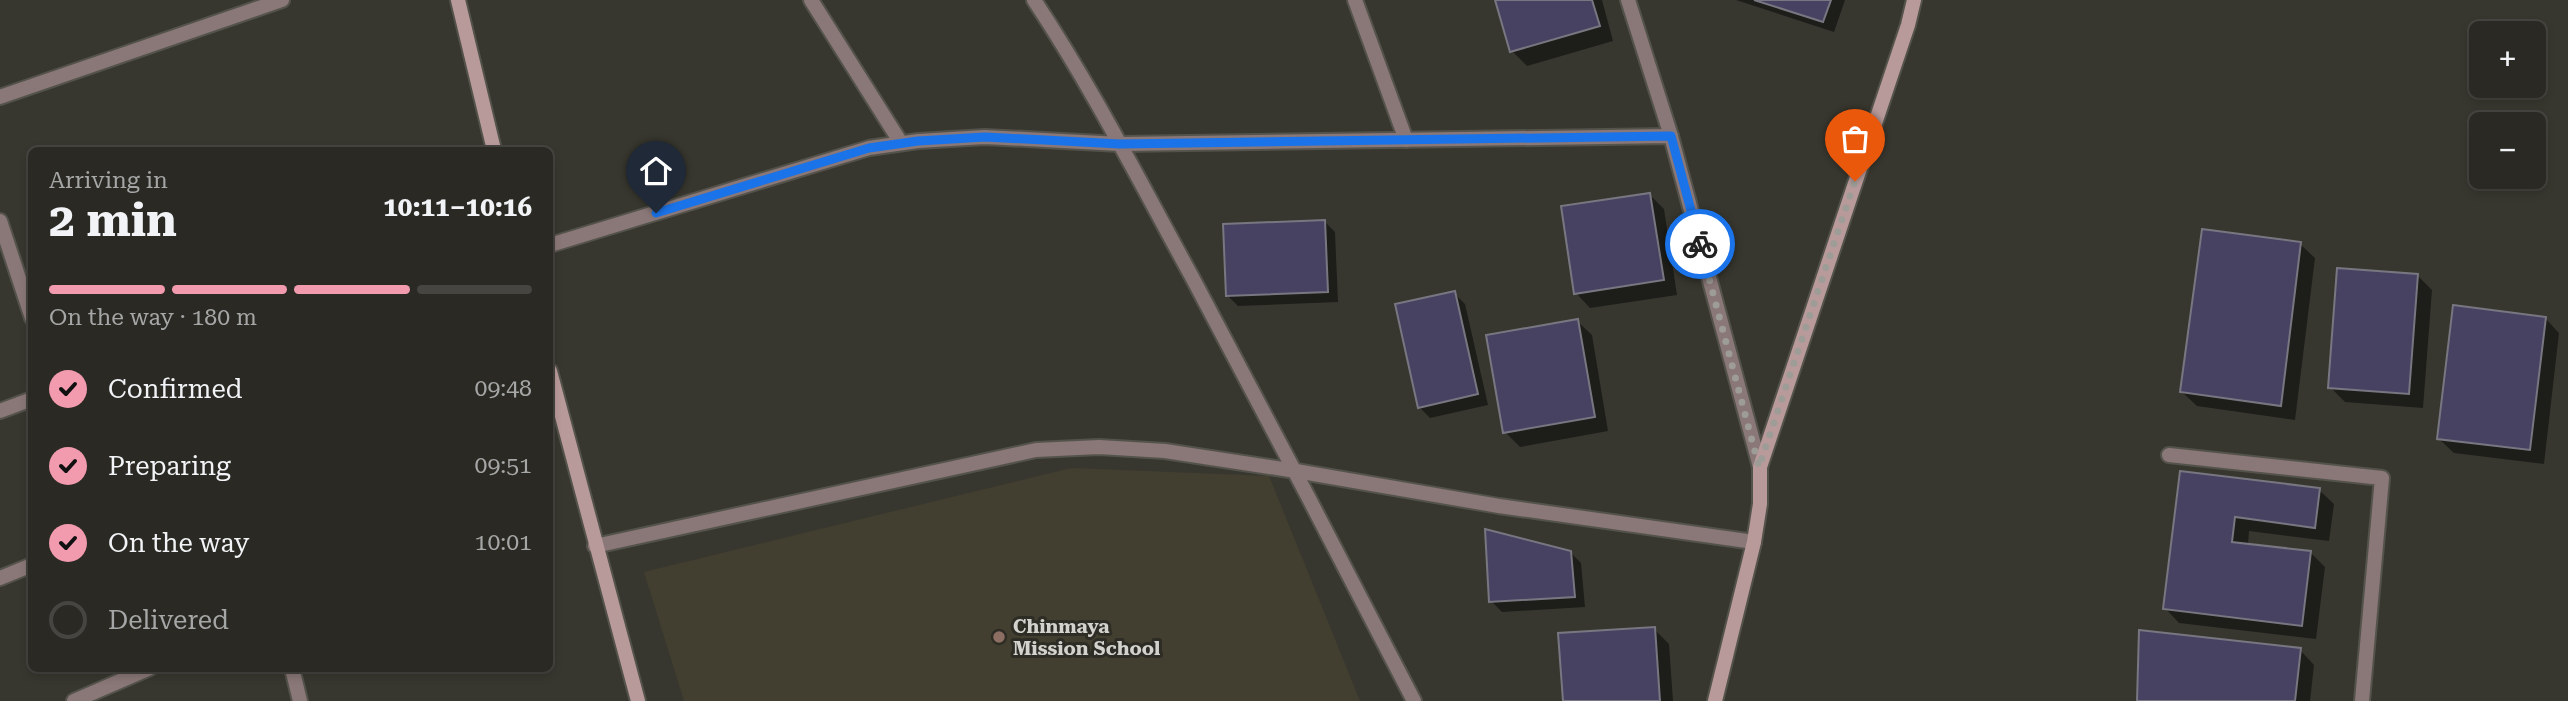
<!DOCTYPE html>
<meta charset="utf-8">
<style>
body{margin:0;font-family:"Roboto Serif",serif;background:#32312b;color:#f1f3f6;height:100vh;display:flex;flex-direction:column;font-size:26px;white-space:nowrap}
*{box-sizing:border-box;margin:0}
p{font-size:23px;color:#a5a6a6}
.icon{flex:none;width:38px;height:38px;fill:none;stroke:currentColor;stroke-width:2;stroke-linecap:round;stroke-linejoin:round}
.map{position:relative;flex:1;overflow:hidden}
.drawer{position:absolute;left:28px;top:147px;width:525px;height:525px;display:flex;flex-direction:column;background:#2a2923;border-radius:10px;box-shadow:0 4px 10px #0003,0 0 0 2px #464541}
.drawer>*{flex:none}
.buttons{position:absolute;left:2469px;top:21px;display:grid;gap:14px}
.buttons a{display:grid;place-items:center;width:77px;height:77px;border-radius:10px;background:#2a2923;box-shadow:0 4px 10px #0003,0 0 0 2px #464541;font-size:35px}
.pin{position:absolute;display:grid;place-items:center;width:60px;height:60px;color:#fff;margin:-72px -30px;border-radius:50% 50% 50% 0;rotate:-45deg;box-shadow:0 0 7px #0007}
.pin .icon{rotate:45deg}
.courier{position:absolute;display:grid;place-items:center;width:70px;height:70px;margin:-35px;border:5px solid #1a73e8;border-radius:50%;background:#fff;color:#222;box-shadow:0 2px 9px #0007}
.overview em{font-style:normal;font-weight:700}
.overview div{display:flex;flex-direction:column-reverse}
.overview{display:flex;align-items:center;justify-content:space-between;height:119px;padding:0 21px}
h1{font-size:46px;font-weight:700;line-height:52px}
.bar{display:grid;grid-template-columns:repeat(4,1fr);gap:10px 7px;align-content:center;height:84px;padding:0 21px}
.bar i{height:9px;border-radius:5px;background:#464541}
.bar .on{background:#f29aae}
.bar p{grid-column:span 4}
ol{padding:0 21px;list-style:none}
li{display:flex;align-items:center;gap:21px;height:77px}
li p{margin-inline-start:auto}
li .icon{padding:7px;border-radius:50%;background:#f29aae;color:#111;stroke-width:4}
li:last-child{color:#a5a6a6}
li i{width:38px;height:38px;border:4px solid #464541;border-radius:50%}
.map>svg:first-child{display:block}
.built{fill:#423f30}
.shadow{fill:#0007}
.building{fill:#484262;stroke:#787680;stroke-width:2}
.lines{fill:none;stroke-linecap:round;stroke-linejoin:round}
.street-casing{stroke:#54534b;stroke-width:18}
.secondary-casing{stroke:#54534b;stroke-width:18}
.street{stroke:#8a7777;stroke-width:14}
.secondary{stroke:#b99a9a;stroke-width:14}
.done{stroke:#9d9c96;stroke-width:7;stroke-dasharray:0 12.6}
.route{stroke:#1a73e8;stroke-width:9}
.education-dot{fill:#8d6e63;stroke:#2e2d25;stroke-width:2.5}
.labels{text-anchor:middle;stroke-width:6;stroke-linejoin:round;paint-order:stroke}
.poi-label{font-size:19px;font-weight:bold;fill:#d3d2cd;stroke:#2e2d25;text-anchor:start}
</style>
<div class="map">
<svg width="2568" height="701" viewBox="0 0 2568 701">
<rect width="100%" height="100%" fill="#38372f"/>
<polygon class="built" points="1071,468 1269,476 1360,701 684,701 644,572"/>
<g class="shadow">
<polygon points="1497,0 1602,0 1613,41 1527,66 1512,51"/>
<polygon points="1736,0 1845,0 1834,32"/>
<polygon points="1650,195 1664,209 1677,295 1590,308 1576,293"/>
<polygon points="1324,221 1335,232 1338,302 1238,306 1228,296"/>
<polygon points="2300,244 2315,258 2295,420 2197,406 2182,392"/>
<polygon points="2417,275 2432,290 2423,408 2345,402 2330,387"/>
<polygon points="1454,293 1465,304 1488,405 1430,418 1419,407"/>
<polygon points="2545,318 2559,333 2544,464 2454,453 2439,439"/>
<polygon points="1577,321 1592,335 1608,431 1520,447 1505,432"/>
<polygon points="2181,473 2319,490 2334,504 2329,541 2249,531 2248,545 2310,552 2325,567 2316,639 2179,623 2165,608"/>
<polygon points="1570,552 1581,563 1585,607 1502,612 1491,601"/>
<polygon points="1654,629 1669,644 1673,701 1565,701"/>
<polygon points="2300,650 2314,665 2310,701 2138,701"/>
</g>
<g class="building">
<polygon points="1495,0 1592,0 1600,26 1510,52"/>
<polygon points="1754,0 1831,0 1823,22"/>
<polygon points="1650,193 1664,280 1574,294 1561,206"/>
<polygon points="1325,220 1328,292 1226,296 1223,224"/>
<polygon points="2202,229 2301,242 2281,406 2180,392"/>
<polygon points="2337,268 2418,274 2409,394 2328,388"/>
<polygon points="1455,291 1478,394 1418,408 1395,304"/>
<polygon points="2453,305 2546,317 2530,450 2437,439"/>
<polygon points="1578,319 1595,417 1503,433 1486,335"/>
<polygon points="2180,471 2320,488 2315,528 2235,517 2232,542 2311,551 2302,626 2163,609"/>
<polygon points="1485,529 1571,551 1575,597 1489,602"/>
<polygon points="1655,627 1660,701 1563,701 1558,633"/>
<polygon points="2139,630 2301,648 2295,701 2137,701"/>
</g>
<g class="lines">
<g class="street-casing">
<g id="street">
<polyline points="811,0 901,143"/>
<path d="M1034 0C1093 89 1141 184 1192 277 1267 418 1341 559 1414 701"/>
<polyline points="1355,0 1406,140"/>
<polyline points="1628,0 1671,136"/>
<polyline points="0,97 282,0"/>
<polyline points="0,221 32,318"/>
<polyline points="550,245 869,148 918,141 985,137 1120,144 1671,136 1760,467"/>
<polyline points="0,411 32,399"/>
<polyline points="2169,455 2382,478 2362,701"/>
<polyline points="595,546 1036,450 1099,447 1165,451 1296,471 1499,506 1754,542"/>
<polyline points="0,578 32,565"/>
<polyline points="292,668 300,701"/>
<polyline points="74,701 150,668"/>
</g>
</g>
<g class="secondary-casing">
<g id="secondary">
<polyline points="458,0 494,150"/>
<polyline points="550,371 638,701"/>
<polyline points="1715,701 1754,542 1760,504 1760,467 1908,25 1914,0"/>
</g>
</g>
<use href="#street" class="street"/>
<use href="#secondary" class="secondary"/>
</g>
<g class="lines">
<polyline class="done" points="1700,244 1759,467 1855,181"/>
<polyline class="route" points="656,213 869,148 918,141 985,137 1120,144 1671,136 1700,244"/>
</g>
<circle class="education-dot" cx="999" cy="637" r="7"/>
<g class="labels">
<g class="poi-label">
<text x="1013" y="633">Chinmaya<tspan x="1013" dy="22">Mission School</tspan></text>
</g>
</g>
</svg>
<div class="buttons">
<a>+</a>
<a>−</a>
</div>
<div class="pin" style="left:1855px;top:181px;background:#ea580c"><svg class="icon" aria-label="bag" viewBox="0 0 24 24"><path d="M5 8h14l-1 12H6zM9 8a3 3 0 0 1 6 0"/></svg></div>
<div class="pin" style="left:656px;top:213px;background:#1f2937"><svg class="icon" aria-label="home" viewBox="0 0 24 24"><path d="M3 11l9-7 9 7M6 9v11h12V9"/></svg></div>
<div class="courier" style="left:1700px;top:244px"><svg class="icon" aria-label="bike" viewBox="0 0 24 24"><circle cx="6" cy="16" r="4"/><circle cx="18" cy="16" r="4"/><path d="M6 16l4-8h5l3 8M10 8l3 8H6M13 5h3"/></svg></div>
<section class="drawer">
<div class="overview"><div><h1>2 min</h1><p>Arriving in</p></div><em>10:11–10:16</em></div>
<div class="bar"><i class="on"></i><i class="on"></i><i class="on"></i><i></i><p>On the way · 180 m</p></div>
<ol>
<li><svg class="icon" aria-label="check" viewBox="0 0 24 24"><path d="M5 12l5 5 9-10"/></svg>Confirmed<p>09:48</p></li>
<li><svg class="icon" aria-label="check" viewBox="0 0 24 24"><path d="M5 12l5 5 9-10"/></svg>Preparing<p>09:51</p></li>
<li><svg class="icon" aria-label="check" viewBox="0 0 24 24"><path d="M5 12l5 5 9-10"/></svg>On the way<p>10:01</p></li>
<li><i></i>Delivered</li>
</ol>
</section>
</div>
